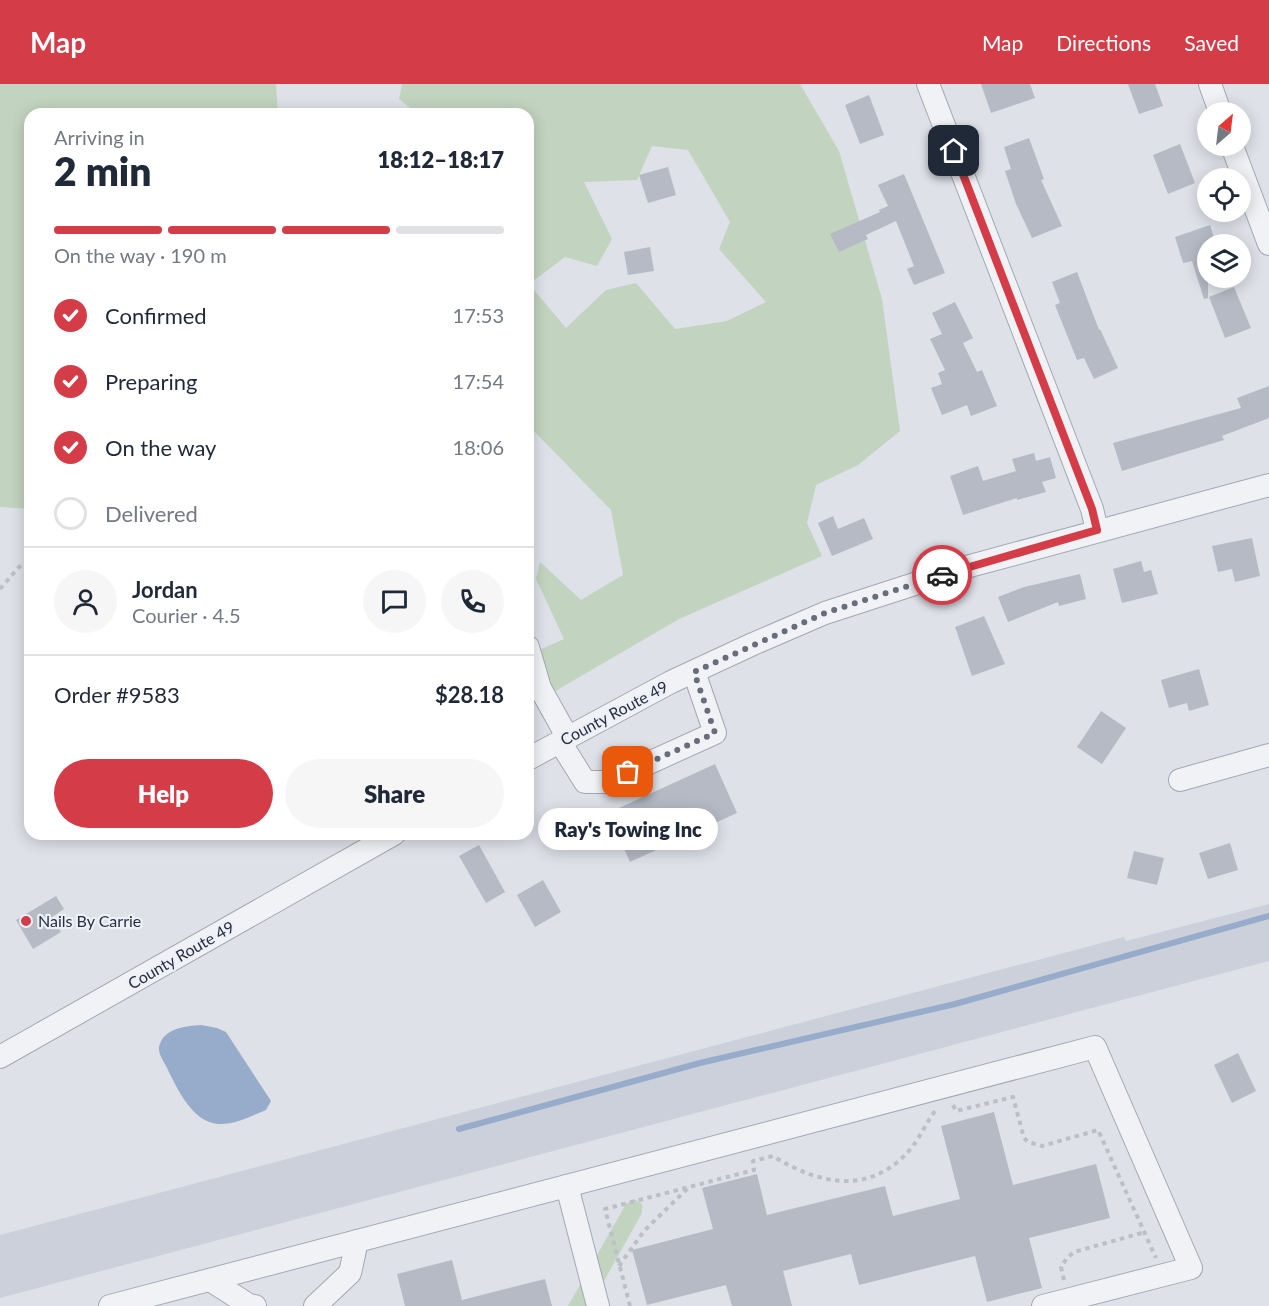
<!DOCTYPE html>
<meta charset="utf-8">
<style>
body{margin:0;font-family:Lato,sans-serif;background:#f6f6f7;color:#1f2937;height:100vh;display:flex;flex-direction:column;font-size:22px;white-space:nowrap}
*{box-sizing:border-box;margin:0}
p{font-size:20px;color:#747a83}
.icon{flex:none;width:33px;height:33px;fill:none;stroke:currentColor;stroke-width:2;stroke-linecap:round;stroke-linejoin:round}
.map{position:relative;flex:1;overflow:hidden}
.details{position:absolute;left:24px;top:24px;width:510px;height:732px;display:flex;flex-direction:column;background:#fff;border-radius:18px;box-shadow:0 3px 15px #0003}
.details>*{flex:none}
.needle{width:39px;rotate:28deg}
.tools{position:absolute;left:1197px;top:18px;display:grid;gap:12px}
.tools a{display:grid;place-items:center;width:54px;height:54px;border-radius:50%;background:#fff;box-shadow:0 3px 15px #0003;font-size:30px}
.pin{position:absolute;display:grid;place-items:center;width:51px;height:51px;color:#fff;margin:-26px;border-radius:12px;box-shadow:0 3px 9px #0006}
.courier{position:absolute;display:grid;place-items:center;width:60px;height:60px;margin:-30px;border:4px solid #d43c47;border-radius:50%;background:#fff;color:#222;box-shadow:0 2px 8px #0007}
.bubble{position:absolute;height:42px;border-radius:21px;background:#fff;box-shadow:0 3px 15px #0003;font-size:20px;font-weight:800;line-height:42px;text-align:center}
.headline em{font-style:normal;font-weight:800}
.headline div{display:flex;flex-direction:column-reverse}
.headline{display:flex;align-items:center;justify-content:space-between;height:102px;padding:0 30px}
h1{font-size:39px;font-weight:800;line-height:45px}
.bar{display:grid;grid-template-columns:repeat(4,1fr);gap:9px 6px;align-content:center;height:72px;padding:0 30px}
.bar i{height:8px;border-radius:4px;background:#e0e1e3}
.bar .on{background:#d43c47}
.bar p{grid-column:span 4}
.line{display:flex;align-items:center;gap:15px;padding:0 30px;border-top:2px solid #e0e1e3}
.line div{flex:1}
.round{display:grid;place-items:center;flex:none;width:63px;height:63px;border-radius:32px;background:#f6f6f7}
ol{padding:0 30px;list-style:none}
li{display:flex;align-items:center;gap:18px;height:66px}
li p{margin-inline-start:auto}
li .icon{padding:6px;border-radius:50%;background:#d43c47;color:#fff;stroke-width:4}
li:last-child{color:#747a83}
li i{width:33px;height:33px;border:3px solid #e0e1e3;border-radius:50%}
.primary-button{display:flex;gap:12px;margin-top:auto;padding:12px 30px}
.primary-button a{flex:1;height:69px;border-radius:36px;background:#d43c47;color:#fff;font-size:24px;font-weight:800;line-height:69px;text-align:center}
.primary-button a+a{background:#f6f6f7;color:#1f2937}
header{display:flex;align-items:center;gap:36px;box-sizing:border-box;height:84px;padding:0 30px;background:#d43c47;color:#fff}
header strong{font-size:28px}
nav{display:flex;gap:33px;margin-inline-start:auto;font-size:21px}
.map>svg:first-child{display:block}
.built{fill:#ccd0da}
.green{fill:#c2d3bf;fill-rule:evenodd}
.water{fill:#97acca}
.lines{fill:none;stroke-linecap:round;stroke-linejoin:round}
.stream{stroke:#97acca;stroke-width:6}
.building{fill:#b5bac5}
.minor-casing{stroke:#a3a8b2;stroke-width:24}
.path{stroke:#bcbfc7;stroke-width:4;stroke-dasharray:4.5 4.5;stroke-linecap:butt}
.minor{stroke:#f1f2f6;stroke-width:22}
.done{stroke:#666d7b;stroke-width:6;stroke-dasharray:0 10.8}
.route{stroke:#d43c47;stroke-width:8}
.poi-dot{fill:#d43c47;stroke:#edf0f6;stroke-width:2}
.labels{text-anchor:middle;stroke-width:4.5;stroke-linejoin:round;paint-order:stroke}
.street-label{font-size:16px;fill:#262e40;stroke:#edf0f6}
.poi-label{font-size:16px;fill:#262e40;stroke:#edf0f6;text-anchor:start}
</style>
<header>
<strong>Map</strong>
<nav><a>Map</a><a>Directions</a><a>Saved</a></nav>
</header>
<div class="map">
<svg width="1269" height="1222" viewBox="0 0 1269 1222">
<rect width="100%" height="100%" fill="#dee1e8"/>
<polygon class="built" points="1269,820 1269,877 0,1214 0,1151 1124,853 1126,857"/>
<g class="green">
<polygon points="0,0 276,0 278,30 30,30 30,425 0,423"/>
<path d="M402 0H800L839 67 882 215 900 347 858 381 816 401 807 439 822 472 679 535 528 623V571L564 555 536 495 540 478 581 516 623 491 611 426 528 341V30H418L399 15ZM652 62 688 66 730 138 719 165 766 218 727 237 675 245 636 199 606 206 566 244 529 200 565 173 597 182 612 155 584 98 637 96Z"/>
<polygon points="634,1115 642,1120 642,1129 590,1222 568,1222 626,1120"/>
</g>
<path class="water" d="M201 941 217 944 226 948 271 1017 266 1026C251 1032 235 1041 218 1040 192 1038 177 1004 167 984 164 978 158 970 159 963 163 944 186 942 201 941Z"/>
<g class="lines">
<polyline class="stream" points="459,1045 700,979 955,920 1269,832"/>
</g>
<g class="building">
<polygon points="981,0 1030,0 1035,14 991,29"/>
<polygon points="1128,0 1155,0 1163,22 1139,30"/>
<polygon points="869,11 884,51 860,60 845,21"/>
<polygon points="1029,54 1044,95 1041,96 1062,142 1032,154 1016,120 1005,87 1011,85 1004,63"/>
<polygon points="1180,60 1195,99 1168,110 1153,71"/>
<polygon points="668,83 676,111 648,119 639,91"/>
<polygon points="904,90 945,189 914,201 907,185 914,182 896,137 866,151 868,155 839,168 830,150 880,128 879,126 888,122 878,101"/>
<polygon points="1210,141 1216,160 1208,160 1208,214 1204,215 1192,177 1183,179 1175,153"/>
<polygon points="650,163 654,187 628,191 624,168"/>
<polygon points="1077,188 1099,246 1100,245 1118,284 1094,295 1084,274 1077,276 1055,221 1060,219 1052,198"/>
<polygon points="1234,203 1251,244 1225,254 1209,213"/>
<polygon points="955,218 973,254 963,259 977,288 982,286 997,322 971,332 967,321 942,331 931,304 942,300 938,289 945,286 930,255 942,250 932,229"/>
<polygon points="1269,302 1269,334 1222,352 1224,356 1122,387 1113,359 1241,324 1237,314"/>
<polygon points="1034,369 1036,377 1050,373 1056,394 1042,398 1046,408 1017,416 1017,414 963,431 950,392 978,382 983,397 1016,387 1012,375"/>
<polygon points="833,432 838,445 864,434 873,455 832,472 818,439"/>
<polygon points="1252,454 1260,492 1235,498 1232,485 1218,488 1212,462"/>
<polygon points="1141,477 1144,488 1151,486 1158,510 1122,519 1113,485"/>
<polygon points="1080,490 1086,515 1059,522 1058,518 1008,538 998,513 1024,503"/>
<polygon points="984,532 1005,580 972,592 955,543"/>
<polygon points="1199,585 1209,621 1189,627 1187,619 1169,624 1161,596"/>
<polygon points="1101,627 1126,644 1102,680 1077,663"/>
<polygon points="715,680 737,729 630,778 608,729"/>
<polygon points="1230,759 1238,786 1208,795 1199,769"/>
<polygon points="479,761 505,808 486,819 459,772"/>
<polygon points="1134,767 1164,774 1157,801 1127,794"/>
<polygon points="543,796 561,828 535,843 517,811"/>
<polygon points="56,812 64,825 52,833 61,848 33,865 16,836"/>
<polygon points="1238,969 1256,1007 1232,1019 1214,981"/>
<polygon points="994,1028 1013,1101 1096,1080 1110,1134 1029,1154 1042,1204 987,1218 975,1172 859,1201 851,1170 783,1187 792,1222 732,1222 726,1201 647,1221 632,1166 713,1145 702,1104 757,1090 767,1131 885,1102 893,1132 960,1115 941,1042"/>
<polygon points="452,1176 462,1216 545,1195 552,1222 405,1222 397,1190"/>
</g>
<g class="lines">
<g class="minor-casing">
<g id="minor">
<polyline points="928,0 1092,425 1097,446"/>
<polyline points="1210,0 1220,28"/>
<polyline points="1232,62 1269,160"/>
<polyline points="528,563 540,604 568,654"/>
<polyline points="560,658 585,698 607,698 715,649 694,588"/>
<polyline points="528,675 671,598 753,560 825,529 970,482 1269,401"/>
<polyline points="1180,696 1269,671"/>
<polyline points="0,973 394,750"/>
<polyline points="567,1102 598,1222"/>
<polyline points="210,1196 249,1221 255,1222"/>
<polyline points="110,1222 1095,963 1191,1184 1043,1222"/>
<polyline points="315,1222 350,1189 357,1157"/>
</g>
</g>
<g class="path">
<polyline points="0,505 19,483 30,476"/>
<polyline points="953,1021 956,1027 1013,1013 1024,1054 1028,1058 1042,1062 1098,1046 1156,1174"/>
<polyline points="619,1182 644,1147 689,1103"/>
<polyline points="1064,1196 1061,1183 1067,1174 1074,1168 1145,1148"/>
<path d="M630 1222 605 1125 754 1086 753 1077 773 1072C821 1102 873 1112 913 1062 921 1051 927 1038 935 1027"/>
</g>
<use href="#minor" class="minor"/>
</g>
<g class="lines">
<polyline class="done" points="628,688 715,649 694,588 825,529 942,491"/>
<polyline class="route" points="942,491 1097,446 1092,425 954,67"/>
</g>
<circle class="poi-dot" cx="26" cy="837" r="6"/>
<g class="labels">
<g class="street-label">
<text transform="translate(614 629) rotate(-28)" y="6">County Route 49</text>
<text transform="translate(181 871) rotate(-30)" y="6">County Route 49</text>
</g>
<g class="poi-label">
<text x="38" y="843">Nails By Carrie</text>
</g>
</g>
</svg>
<div class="tools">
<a><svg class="needle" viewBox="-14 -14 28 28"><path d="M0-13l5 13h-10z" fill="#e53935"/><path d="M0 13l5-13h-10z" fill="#747a83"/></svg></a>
<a><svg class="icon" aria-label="locate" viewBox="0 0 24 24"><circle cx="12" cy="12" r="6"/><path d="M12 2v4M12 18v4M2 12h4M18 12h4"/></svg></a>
<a><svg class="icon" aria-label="layers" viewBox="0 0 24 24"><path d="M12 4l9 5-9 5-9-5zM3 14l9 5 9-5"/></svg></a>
</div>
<div class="pin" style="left:628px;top:688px;background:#ea580c"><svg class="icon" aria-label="bag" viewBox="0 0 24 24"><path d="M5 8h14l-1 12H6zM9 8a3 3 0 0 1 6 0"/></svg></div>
<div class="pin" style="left:954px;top:67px;background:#1f2937"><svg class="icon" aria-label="home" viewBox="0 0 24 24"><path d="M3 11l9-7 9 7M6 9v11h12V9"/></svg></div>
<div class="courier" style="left:942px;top:491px"><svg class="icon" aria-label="car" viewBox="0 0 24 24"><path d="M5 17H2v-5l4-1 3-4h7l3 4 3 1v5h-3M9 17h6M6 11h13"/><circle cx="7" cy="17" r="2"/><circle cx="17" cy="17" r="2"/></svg></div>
<div class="bubble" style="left:538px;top:724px;width:180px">Ray's Towing Inc</div>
<section class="details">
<div class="headline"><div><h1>2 min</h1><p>Arriving in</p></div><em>18:12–18:17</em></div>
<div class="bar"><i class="on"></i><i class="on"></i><i class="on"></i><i></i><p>On the way · 190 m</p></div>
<ol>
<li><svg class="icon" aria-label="check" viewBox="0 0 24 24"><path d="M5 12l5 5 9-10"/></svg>Confirmed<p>17:53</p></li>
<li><svg class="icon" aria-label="check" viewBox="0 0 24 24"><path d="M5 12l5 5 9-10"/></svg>Preparing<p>17:54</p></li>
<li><svg class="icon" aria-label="check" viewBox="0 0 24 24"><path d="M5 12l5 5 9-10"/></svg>On the way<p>18:06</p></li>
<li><i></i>Delivered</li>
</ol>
<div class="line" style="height:108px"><a class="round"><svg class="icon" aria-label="person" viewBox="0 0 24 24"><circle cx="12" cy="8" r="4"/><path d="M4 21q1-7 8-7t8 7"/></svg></a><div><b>Jordan</b><p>Courier · 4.5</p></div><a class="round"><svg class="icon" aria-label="chat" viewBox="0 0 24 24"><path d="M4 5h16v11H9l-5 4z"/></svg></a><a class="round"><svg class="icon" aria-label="phone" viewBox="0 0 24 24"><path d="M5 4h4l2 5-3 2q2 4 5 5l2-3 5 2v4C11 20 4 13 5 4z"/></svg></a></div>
<div class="line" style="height:78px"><div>Order #9583</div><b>$28.18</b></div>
<div class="primary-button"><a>Help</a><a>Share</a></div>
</section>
</div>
